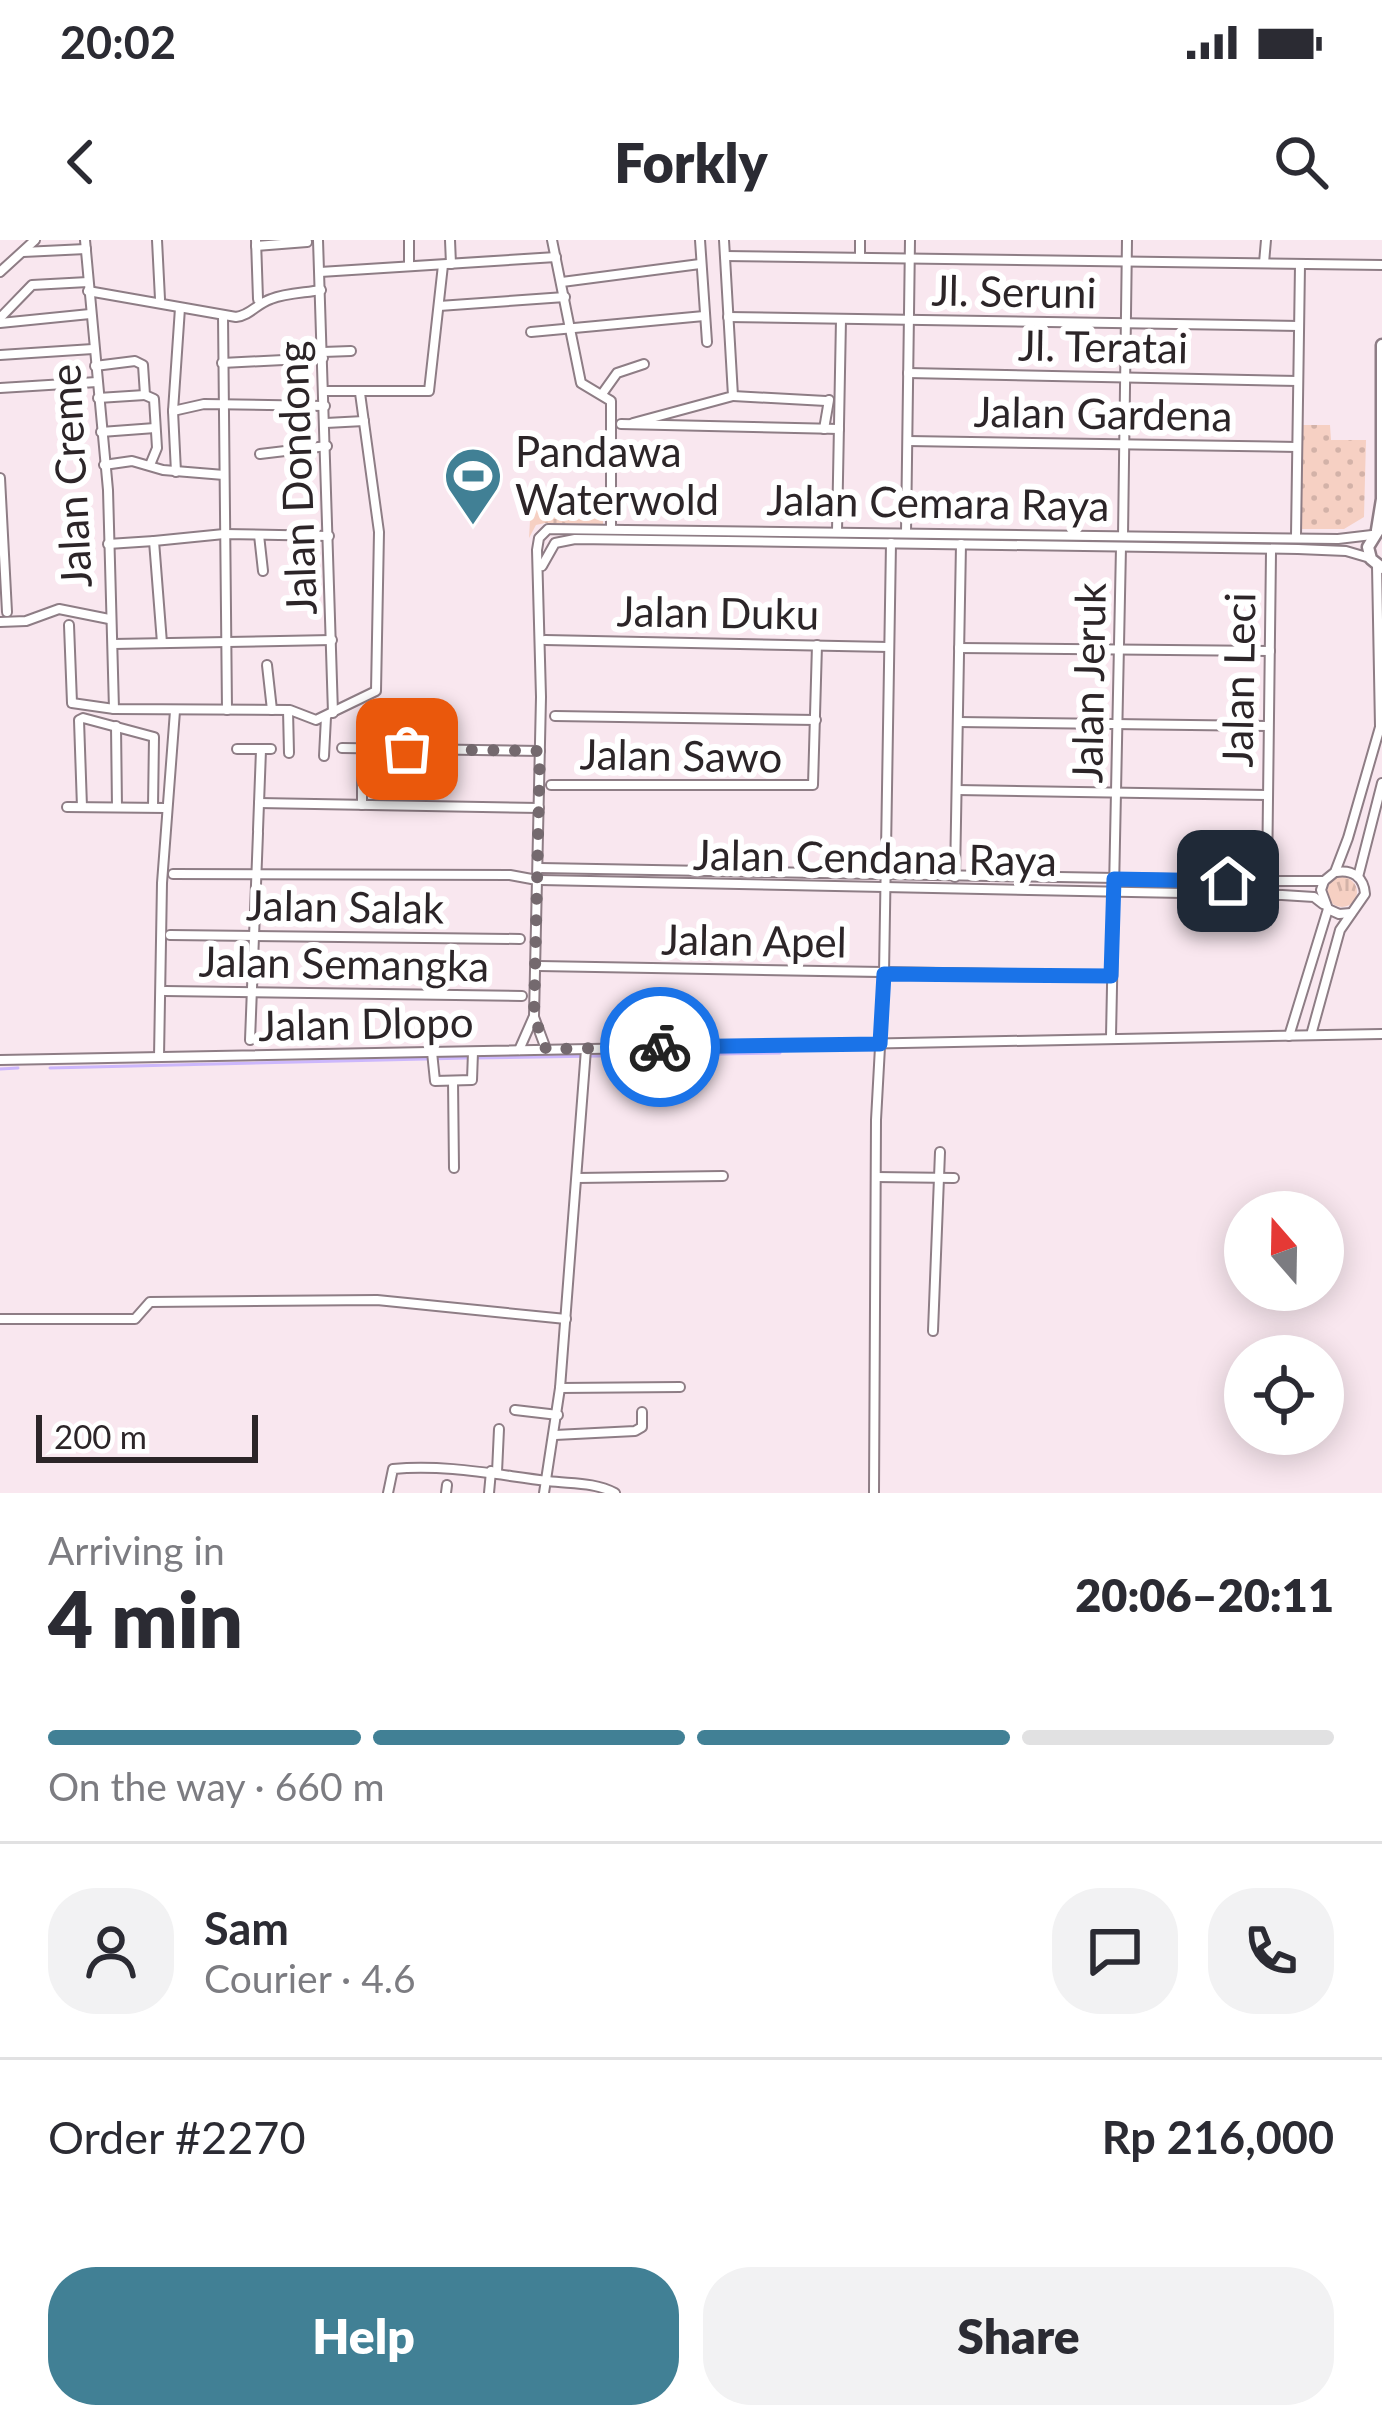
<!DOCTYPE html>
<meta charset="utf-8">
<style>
body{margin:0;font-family:Lato,sans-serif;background:#f2f2f3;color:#2b2b33;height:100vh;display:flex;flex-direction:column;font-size:45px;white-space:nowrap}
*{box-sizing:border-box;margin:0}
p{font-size:39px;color:#7c7c81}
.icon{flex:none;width:66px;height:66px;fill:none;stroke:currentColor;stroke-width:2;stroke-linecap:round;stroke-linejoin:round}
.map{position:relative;height:1253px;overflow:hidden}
.panel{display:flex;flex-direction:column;background:#fff;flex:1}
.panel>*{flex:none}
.needle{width:78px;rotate:340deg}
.tools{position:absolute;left:1224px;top:951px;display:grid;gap:24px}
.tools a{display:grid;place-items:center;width:120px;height:120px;border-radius:50%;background:#fff;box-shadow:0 6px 30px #0003;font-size:60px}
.scale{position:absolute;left:36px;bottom:30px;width:222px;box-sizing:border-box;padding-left:12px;border:6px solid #2c2528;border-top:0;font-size:33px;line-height:42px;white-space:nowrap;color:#2c2528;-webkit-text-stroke:9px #fff;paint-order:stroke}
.pin{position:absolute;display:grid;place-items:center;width:102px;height:102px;color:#fff;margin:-51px;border-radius:24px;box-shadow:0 6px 18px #0006}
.courier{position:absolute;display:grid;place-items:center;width:120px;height:120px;margin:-60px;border:9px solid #1a73e8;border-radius:50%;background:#fff;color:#222;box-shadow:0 3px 15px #0007}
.overview em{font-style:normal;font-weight:800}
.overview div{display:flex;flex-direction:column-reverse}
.overview{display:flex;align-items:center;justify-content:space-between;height:204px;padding:0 48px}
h1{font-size:78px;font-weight:800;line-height:90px}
.bar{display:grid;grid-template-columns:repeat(4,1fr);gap:18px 12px;align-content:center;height:144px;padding:0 48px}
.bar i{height:15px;border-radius:9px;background:#e1e1e2}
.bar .active{background:#418095}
.bar p{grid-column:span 4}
.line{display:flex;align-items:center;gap:30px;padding:0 48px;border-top:3px solid #e1e1e2}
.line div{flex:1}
.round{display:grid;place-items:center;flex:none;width:126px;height:126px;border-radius:48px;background:#f2f2f3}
.primary-button{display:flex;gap:24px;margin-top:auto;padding:24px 48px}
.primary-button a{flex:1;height:138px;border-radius:48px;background:#418095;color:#fff;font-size:48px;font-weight:800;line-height:138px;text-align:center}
.primary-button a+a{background:#f2f2f3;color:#2b2b33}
.status{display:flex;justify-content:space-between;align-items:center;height:84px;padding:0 60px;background:#fff;direction:ltr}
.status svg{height:33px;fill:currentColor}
header{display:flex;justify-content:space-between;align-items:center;height:156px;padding:0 48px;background:#fff;font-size:54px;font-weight:800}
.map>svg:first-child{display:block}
.grass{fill:url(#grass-dots)}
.park{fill:url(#park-tufts)}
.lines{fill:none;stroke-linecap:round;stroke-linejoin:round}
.stream{stroke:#ccb7fc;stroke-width:3}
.minor-casing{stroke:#8e7d85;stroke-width:12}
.major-casing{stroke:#8e7d85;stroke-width:15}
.minor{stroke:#fff;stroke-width:8}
.major{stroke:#fff;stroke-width:10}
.done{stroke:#74696e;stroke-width:12;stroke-dasharray:0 21.6}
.route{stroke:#1a73e8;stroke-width:15}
.labels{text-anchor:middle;stroke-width:12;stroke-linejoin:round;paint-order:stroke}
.street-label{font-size:42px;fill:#2c2528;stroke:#fff}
.poi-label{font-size:42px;fill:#2c2528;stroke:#fff;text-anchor:start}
</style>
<div class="status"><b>20:02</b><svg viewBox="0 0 49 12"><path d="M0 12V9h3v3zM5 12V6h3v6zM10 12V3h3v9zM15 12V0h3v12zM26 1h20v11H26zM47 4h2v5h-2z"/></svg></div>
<header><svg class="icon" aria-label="back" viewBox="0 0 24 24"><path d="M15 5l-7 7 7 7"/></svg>Forkly<svg class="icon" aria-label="search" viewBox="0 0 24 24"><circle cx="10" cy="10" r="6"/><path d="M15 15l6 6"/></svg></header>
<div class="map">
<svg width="1382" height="1253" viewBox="0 0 1382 1253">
<defs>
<pattern id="grass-dots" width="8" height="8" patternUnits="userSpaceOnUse" patternTransform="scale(3)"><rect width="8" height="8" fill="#f6d0c3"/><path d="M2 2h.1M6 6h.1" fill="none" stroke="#d3b2a8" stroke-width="1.8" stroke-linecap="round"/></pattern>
<pattern id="park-tufts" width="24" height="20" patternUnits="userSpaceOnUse" patternTransform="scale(3)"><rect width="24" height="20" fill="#f6d0c3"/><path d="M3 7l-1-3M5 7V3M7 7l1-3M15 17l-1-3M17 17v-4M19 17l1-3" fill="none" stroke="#d3b2a8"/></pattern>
</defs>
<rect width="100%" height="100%" fill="#f9e7ef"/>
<polygon class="grass" points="1299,185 1330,185 1331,200 1366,200 1364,277 1344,289 1297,289"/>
<g class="park">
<polygon points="603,260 603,284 545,283 536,285 529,298 531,263"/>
<circle cx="1342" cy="652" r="15"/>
</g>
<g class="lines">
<g class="stream">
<polyline points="477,818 780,813"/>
<polyline points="50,828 468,818"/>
<polyline points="0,829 18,828"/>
</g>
<g class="minor-casing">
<g id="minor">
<polyline points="85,0 108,250 114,469"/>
<polyline points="157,0 160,59"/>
<polyline points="256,0 258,59"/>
<polyline points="318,0 333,473"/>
<polyline points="409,0 409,26"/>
<polyline points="450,0 451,24"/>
<polyline points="552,0 581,143 611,161 611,288"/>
<polyline points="700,0 707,102"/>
<polyline points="256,6 307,2"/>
<polyline points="23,12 86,9"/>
<polyline points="725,16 1382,25"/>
<polyline points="860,17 860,0"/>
<polyline points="1264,23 1266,0"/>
<polyline points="0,32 35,0"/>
<polyline points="320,32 556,17"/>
<polyline points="562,42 700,24"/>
<path d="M88 51 236 77C251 75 256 64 271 59 286 53 304 53 321 50"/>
<polyline points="439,66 565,57"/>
<polyline points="223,76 227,470"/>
<polyline points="728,77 1299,86"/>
<polyline points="0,78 32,45 88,42"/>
<polyline points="0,83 90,74"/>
<polyline points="531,92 704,76"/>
<polyline points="323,112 351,111"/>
<polyline points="0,115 93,109"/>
<polyline points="222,123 323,118"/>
<polyline points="95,126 135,121 143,125 145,155 154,159 157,208 150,225"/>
<polyline points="908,133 1298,141"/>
<polyline points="0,148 97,142"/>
<polyline points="325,151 429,151 443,25"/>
<polyline points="602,154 617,133 644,124"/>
<polyline points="733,156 826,161"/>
<polyline points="98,158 145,155"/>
<polyline points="173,171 204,164 325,166"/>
<polyline points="326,183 364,181"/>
<polyline points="633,183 733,156 724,0"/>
<polyline points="621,184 839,189"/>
<polyline points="824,189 829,160"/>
<polyline points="101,192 155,188"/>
<polyline points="908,201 1297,207"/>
<polyline points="260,214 327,206"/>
<polyline points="104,225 132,221 163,230 224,235"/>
<polyline points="176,232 173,171 180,68"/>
<polyline points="0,238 7,372"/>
<polyline points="837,291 841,79"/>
<polyline points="906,293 910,0"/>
<polyline points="259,295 263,331"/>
<polyline points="1123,296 1127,0"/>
<polyline points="1296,296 1300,25"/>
<polyline points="108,304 154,301"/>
<polyline points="542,326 555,303 575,299 1298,309 1346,311 1370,318"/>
<polyline points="0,382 26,381 59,369 109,379"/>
<polyline points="69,385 72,463 114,469 290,470 316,480 376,451 379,292 360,153"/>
<polyline points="545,400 889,407"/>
<polyline points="162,403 154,301 224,294 329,296"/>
<polyline points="113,404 332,400"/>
<polyline points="959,408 1270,411"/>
<polyline points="267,425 272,470"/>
<polyline points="288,470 289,513"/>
<polyline points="555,476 816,480"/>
<polyline points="958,482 1268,486"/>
<polyline points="116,486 117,567"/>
<polyline points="342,508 540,511"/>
<polyline points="237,509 271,509"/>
<polyline points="324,516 326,477"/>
<polyline points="362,537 363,508"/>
<polyline points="551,545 813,545 817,405"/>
<polyline points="957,550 1267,555"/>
<polyline points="259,563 539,568"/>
<polyline points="362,565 362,539"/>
<polyline points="67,567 166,568"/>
<polyline points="82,567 79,480 83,478 154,497 153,567"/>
<polyline points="258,590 261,510"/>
<polyline points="540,628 1280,641"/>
<polyline points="173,634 510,635 537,640"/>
<polyline points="955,637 961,304"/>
<polyline points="1358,637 1382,543"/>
<polyline points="540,640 1280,655"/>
<polyline points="1267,641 1271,312"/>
<polyline points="1281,641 1324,641"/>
<polyline points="1282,655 1314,657 1323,664"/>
<polyline points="1351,673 1339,674 1328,669 1321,650 1324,641 1335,632 1348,598 1380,487 1377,326"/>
<polyline points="170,695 520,699"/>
<polyline points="539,726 1111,736"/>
<polyline points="165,751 522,756"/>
<polyline points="534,777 546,809"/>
<path d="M1311 795 1340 690 1365 654C1364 638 1353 629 1336 632"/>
<polyline points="1111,796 1121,307"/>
<polyline points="1289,796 1328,669"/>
<polyline points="250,800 258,593"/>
<polyline points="519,810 534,776 541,457 537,310 539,298 548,289 1338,299 1372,295"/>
<polyline points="432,812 435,841 472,840 473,812"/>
<polyline points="159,817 162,643 175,471"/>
<polyline points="0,820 1382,794"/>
<polyline points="453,841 454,928"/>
<polyline points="876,937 954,938"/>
<polyline points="577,938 723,936"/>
<polyline points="0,1079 135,1079 150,1062 377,1060 566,1079"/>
<polyline points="933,1091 940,912"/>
<polyline points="560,1148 680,1147"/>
<polyline points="515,1170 558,1175"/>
<polyline points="555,1195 635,1191 642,1187 642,1172"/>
<polyline points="497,1232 499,1189"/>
<path d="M388 1253 393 1229C446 1224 497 1235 548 1241 572 1244 594 1242 615 1253"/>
<polyline points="446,1253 447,1245"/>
<polyline points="489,1253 491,1231"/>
<polyline points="544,1253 560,1148 586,809"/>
<polyline points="874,1253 876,880 884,734 891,303"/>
</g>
</g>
<g class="major-casing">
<g id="major">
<polyline points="1379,289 1368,307 1371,319 1382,328"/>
<polyline points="1377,290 1382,259 1382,105"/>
</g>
</g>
<use href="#minor" class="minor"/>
<use href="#major" class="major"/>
</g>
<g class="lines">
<polyline class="done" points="407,509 540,511 534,776 546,809 660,807"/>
<polyline class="route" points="660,807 880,804 884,734 1111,736 1114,639 1228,641"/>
</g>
<defs>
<g id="stadium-pin" transform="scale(3)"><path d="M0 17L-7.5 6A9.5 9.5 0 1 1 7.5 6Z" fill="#418095" stroke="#fff"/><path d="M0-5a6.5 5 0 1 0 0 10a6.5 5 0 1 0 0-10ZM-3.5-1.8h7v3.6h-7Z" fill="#fff"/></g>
</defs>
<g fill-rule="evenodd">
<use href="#stadium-pin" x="473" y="236"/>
</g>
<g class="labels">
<g class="street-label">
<text transform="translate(1014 52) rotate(1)" y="15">Jl. Seruni</text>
<text transform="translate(1103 107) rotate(1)" y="15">Jl. Teratai</text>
<text transform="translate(1103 174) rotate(1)" y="15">Jalan Gardena</text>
<text transform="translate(71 236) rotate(-93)" y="15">Jalan Creme</text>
<text transform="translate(297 238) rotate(-92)" y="15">Jalan Dondong</text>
<text transform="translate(938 263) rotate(1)" y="15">Jalan Cemara Raya</text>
<text transform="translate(718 373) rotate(1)" y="15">Jalan Duku</text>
<text transform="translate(1239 440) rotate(-89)" y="15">Jalan Leci</text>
<text transform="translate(1089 443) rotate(-89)" y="15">Jalan Jeruk</text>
<text transform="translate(681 516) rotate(1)" y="15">Jalan Sawo</text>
<text transform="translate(875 618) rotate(1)" y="15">Jalan Cendana Raya</text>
<text transform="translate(345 667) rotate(1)" y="15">Jalan Salak</text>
<text transform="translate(754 701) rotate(1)" y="15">Jalan Apel</text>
<text transform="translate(344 724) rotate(1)" y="15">Jalan Semangka</text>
<text transform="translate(366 784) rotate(-1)" y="15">Jalan Dlopo</text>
</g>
<g class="poi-label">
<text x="515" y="227">Pandawa<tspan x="515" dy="48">Waterwold</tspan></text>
</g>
</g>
</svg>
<div class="tools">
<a><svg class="needle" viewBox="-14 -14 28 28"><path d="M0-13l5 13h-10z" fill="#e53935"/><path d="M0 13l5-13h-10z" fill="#7c7c81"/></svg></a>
<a><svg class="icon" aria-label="locate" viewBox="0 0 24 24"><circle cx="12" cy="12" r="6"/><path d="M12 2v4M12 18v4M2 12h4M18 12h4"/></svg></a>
</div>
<div class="scale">200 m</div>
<div class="pin" style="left:407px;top:509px;background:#ea580c"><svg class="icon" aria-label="bag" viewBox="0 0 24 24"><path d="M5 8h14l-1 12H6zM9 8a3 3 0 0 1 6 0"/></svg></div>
<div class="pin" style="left:1228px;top:641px;background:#1f2937"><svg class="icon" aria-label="home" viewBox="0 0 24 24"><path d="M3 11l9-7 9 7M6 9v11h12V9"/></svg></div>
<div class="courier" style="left:660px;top:807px"><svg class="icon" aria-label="bike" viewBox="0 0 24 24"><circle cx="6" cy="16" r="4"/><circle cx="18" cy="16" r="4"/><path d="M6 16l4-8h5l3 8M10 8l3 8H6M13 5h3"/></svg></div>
</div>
<section class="panel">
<div class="overview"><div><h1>4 min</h1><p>Arriving in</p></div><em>20:06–20:11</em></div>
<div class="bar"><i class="active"></i><i class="active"></i><i class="active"></i><i></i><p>On the way · 660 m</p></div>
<div class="line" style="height:216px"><a class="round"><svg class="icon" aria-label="person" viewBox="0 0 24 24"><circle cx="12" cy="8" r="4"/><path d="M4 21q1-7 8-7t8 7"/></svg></a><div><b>Sam</b><p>Courier · 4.6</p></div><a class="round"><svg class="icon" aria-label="chat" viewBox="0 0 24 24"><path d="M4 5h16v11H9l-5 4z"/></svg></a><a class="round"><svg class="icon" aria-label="phone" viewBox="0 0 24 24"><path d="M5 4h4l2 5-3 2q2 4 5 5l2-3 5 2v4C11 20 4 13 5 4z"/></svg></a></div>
<div class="line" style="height:156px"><div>Order #2270</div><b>Rp 216,000</b></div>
<div class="primary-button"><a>Help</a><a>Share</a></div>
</section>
